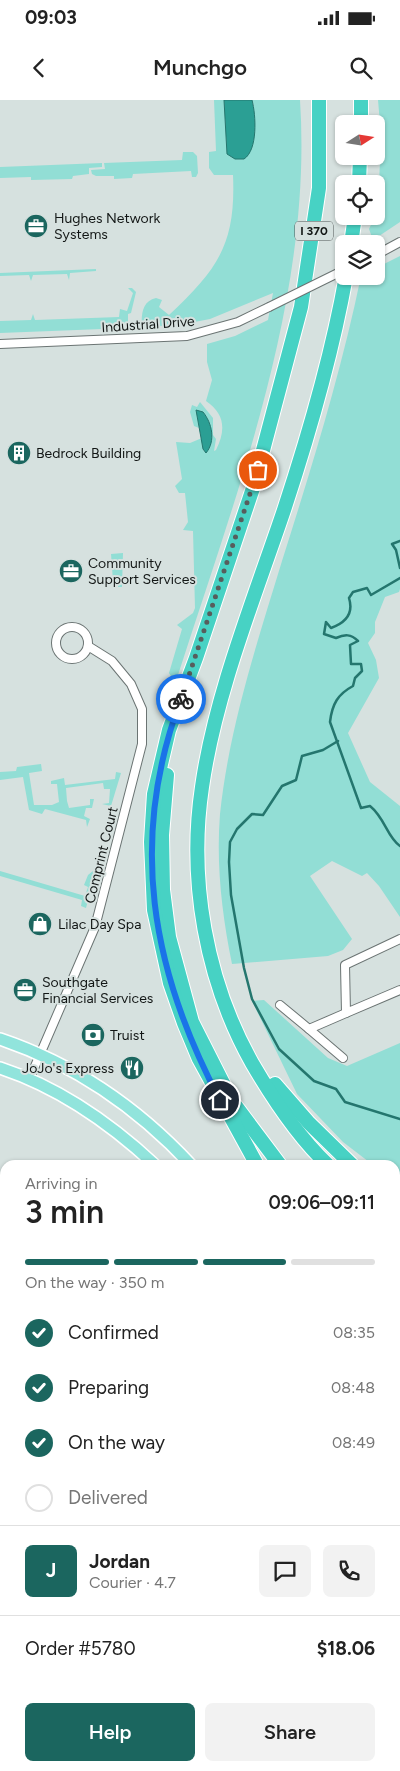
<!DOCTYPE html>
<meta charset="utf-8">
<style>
body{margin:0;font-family:Figtree,sans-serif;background:#f2f2f2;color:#222;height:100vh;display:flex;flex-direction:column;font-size:19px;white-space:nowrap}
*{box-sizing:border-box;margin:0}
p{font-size:16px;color:#767676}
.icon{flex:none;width:28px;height:28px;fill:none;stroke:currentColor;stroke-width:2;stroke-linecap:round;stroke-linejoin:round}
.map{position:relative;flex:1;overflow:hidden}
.drawer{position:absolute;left:0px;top:1060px;width:400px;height:611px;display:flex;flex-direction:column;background:#fff;border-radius:15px 15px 0 0;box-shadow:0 1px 4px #0004}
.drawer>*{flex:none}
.needle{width:32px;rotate:78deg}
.buttons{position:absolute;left:335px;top:15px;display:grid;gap:10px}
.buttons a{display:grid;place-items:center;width:50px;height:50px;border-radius:8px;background:#fff;box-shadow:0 1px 4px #0004;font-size:25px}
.pin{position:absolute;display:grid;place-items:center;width:42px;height:42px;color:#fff;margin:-21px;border:2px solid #fff;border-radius:50%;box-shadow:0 1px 5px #0007}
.courier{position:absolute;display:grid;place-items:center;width:50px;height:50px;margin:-25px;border:4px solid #1a73e8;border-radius:50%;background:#fff;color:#222;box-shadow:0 1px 6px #0007}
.summary em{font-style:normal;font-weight:600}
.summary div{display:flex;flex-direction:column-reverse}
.summary{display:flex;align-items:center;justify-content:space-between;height:85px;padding:0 25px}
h1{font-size:32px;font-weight:600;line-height:38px}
.bar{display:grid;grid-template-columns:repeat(4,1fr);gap:8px 5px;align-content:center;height:60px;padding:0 25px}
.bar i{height:6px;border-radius:4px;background:#e0e0e0}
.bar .selected{background:#1b665f}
.bar p{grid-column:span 4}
.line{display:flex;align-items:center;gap:12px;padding:0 25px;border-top:1px solid #e0e0e0}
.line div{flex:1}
.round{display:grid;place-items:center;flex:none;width:52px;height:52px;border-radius:8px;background:#f2f2f2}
ol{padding:0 25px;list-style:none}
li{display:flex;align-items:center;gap:15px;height:55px}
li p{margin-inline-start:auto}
li .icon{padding:5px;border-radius:50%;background:#1b665f;color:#fff;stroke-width:4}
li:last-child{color:#767676}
li i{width:28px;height:28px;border:2px solid #e0e0e0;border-radius:50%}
.button{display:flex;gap:10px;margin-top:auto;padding:10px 25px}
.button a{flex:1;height:58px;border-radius:8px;background:#1b665f;color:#fff;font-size:20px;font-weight:600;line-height:58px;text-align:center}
.button a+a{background:#f2f2f2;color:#222}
.status{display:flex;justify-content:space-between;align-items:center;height:35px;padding:0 25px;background:#fff;direction:ltr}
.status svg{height:14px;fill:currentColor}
header{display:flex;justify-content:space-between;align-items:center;height:65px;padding:0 25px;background:#fff;font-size:22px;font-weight:600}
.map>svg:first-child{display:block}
.green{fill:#92ded5}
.water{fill:#2b9f94;stroke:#24766e}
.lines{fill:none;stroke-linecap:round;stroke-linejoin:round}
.stream{stroke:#24766e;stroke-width:2.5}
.minor-casing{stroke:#6b7473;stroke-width:10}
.primary-casing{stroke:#fff;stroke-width:14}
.motorway-casing{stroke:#fff;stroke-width:16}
.minor{stroke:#fff;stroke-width:8}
.primary{stroke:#91e4dc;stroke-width:11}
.motorway{stroke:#47d2c4;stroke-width:14}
.minor-bridge-casing{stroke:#6b7473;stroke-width:10;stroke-linecap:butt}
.minor-bridge{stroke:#fff;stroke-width:8}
.done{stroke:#575d5c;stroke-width:5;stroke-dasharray:0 9}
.route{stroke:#1a73e8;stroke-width:6}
.labels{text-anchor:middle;stroke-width:4;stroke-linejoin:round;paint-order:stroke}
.shield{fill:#d6e1df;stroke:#4d5352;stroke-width:1}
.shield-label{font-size:12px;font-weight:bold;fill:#121615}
.poi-label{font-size:14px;fill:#121615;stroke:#d6e1df;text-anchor:start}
.street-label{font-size:14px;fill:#121615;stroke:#d6e1df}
</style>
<div class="status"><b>09:03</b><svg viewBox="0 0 49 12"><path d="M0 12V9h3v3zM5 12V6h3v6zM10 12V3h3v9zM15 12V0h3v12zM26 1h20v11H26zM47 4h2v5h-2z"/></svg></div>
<header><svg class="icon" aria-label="back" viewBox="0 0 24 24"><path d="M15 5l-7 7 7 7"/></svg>Munchgo<svg class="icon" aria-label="search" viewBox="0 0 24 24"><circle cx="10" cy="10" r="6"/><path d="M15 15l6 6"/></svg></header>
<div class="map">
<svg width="400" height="1671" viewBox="0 0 400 1671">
<rect width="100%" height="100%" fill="#d6e1df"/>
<g class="green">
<path d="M214 0H224L227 54 254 6 252 0H300C313 196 237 391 178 575L172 578 169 573 182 529 177 525 193 513 195 508 193 431 183 430 188 422 185 393H179L175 386 182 379 176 342 190 343 202 338 204 352C209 338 213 331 207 317L198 323 199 328 194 326 190 312 192 305 197 307 200 302 213 318V335L216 339 214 351 216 350C226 330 225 314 206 301L212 280 207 262V244L235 236 268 220 273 193 210 219 179 225 142 227C141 215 142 201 156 198L162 200 159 207 169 215C218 169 236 144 233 75H214L209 68V52L216 51Z"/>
<polygon points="378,0 400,0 400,122 373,140 369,129 378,110 381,35"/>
<polygon points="183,52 193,52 197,56 198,73 196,77 192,77 191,71 133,74 132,78 114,79 114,76 96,76 92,74 91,70 105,69 104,63 182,60"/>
<polygon points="102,63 102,67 89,68 89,74 73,76 72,79 31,80 31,77 0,78 0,67"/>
<path d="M400 156V489L399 492 385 497 375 522V533L368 543 376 560 379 578 348 633 370 682 400 706V817L379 786 367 773 362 776 332 761 310 776 352 839 343 850 328 856 232 864C222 814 216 765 220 714 229 628 257 543 282 461 312 366 341 273 361 176H376V168Z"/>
<polygon points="96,169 96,171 70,173 69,180 67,174 33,175 31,181 29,175 0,176 0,182 0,173"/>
<polygon points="128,188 132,188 136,192 131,213 128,214 128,228 0,233 0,221 31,220 33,214 35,220 119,217 120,209 127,211 133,193"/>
<polygon points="123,453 122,487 118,487 118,481 113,481 111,454"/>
<polygon points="41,664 42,671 29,673 34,705 52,705 59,702 57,684 51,684 51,681 64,678 65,685 115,679 116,672 121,673 111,706 102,704 109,703 110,689 104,689 103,683 66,688 67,701 69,708 90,705 90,699 94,699 92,708 86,708 84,716 90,719 87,727 86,720 45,709 42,714 29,710 23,677 0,680 0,672 16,671 17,667"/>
<polygon points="93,771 95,774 86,808 81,806 82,800 0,776 0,771 85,796 88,787 84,785 88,775"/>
<polygon points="264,900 328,958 347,966 400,943 400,1086 395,1082 395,1065 373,1065 343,1042 297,994 252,901"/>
<polygon points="0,1288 5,1291 5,1666 53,1666 56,1671 0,1671"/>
</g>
<g class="water">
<path d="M224 0H252C256 15 258 50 244 59H235L227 54Z"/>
<path d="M196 310 203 312C212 323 216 341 206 353L203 349Z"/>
</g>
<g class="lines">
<g class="stream">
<polyline points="400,441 392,444 396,450 400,468"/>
<path d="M400 478 371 495 367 488 353 492 349 498C354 514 345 523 331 528L326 522 324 534 336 538C345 534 351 534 358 541L350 545 351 564H361L362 571 355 578 353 586C338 594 332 604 330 622L361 708 370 706C385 718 387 737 400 746"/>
<polyline points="338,641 323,650 302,656 296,680 282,686 263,715 252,714 237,729 230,742 229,762 231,795 244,868 252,899 279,949 314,981 336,989 345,1002 400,1019"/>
</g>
<g class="minor-casing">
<g id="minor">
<polyline points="376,155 400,142"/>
<polyline points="0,244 187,236 238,222 269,207"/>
<circle cx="72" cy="543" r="16"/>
<polyline points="400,839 345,865 346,913 400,890"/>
<polyline points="280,905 309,929 346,913"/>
<polyline points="309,929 343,958"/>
<polyline points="29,980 95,827 142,644 142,609 131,584 112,561 88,546"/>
<polyline points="395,1281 400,1271"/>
<polyline points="395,1545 399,1548"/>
<polyline points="0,1585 5,1582"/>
<polyline points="67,1666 70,1671"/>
<polyline points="105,1666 108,1671"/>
<polyline points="143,1666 146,1671"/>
<polyline points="385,1666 397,1671"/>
<polyline points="181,1671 183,1666"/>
<polyline points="214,1671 216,1666"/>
<polyline points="284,1671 286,1666"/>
<polyline points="330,1671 332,1666"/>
</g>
</g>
<g class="primary-casing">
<g id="primary">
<path d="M0 939C74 964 138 1008 191 1065"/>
<path d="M0 968C58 987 111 1024 155 1065"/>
<polyline points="395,1232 400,1235"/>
<polyline points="395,1265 400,1267"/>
<polyline points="395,1659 400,1647"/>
<polyline points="390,1671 392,1666"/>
</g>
</g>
<g class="motorway-casing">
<g id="motorway">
<polyline points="361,24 361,0"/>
<polyline points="359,84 360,56"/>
<polyline points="351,144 355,116"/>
<polyline points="167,675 162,735 163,790 169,837 192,922 232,1001 280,1065"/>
<polyline points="275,984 309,1023 352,1065"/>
<polyline points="257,1065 199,959 184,923 170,883 154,810 151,742 154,694 169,630 196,558 253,388 301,207 319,88 319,0"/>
<path d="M328 1065C298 1037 273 999 252 963 206 881 188 780 202 687 215 595 254 499 284 410 309 334 332 255 346 176"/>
<polyline points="395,1098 400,1101"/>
<polyline points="395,1120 400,1122"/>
<polyline points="395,1160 400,1163"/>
</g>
</g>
<use href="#minor" class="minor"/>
<use href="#primary" class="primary"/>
<use href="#motorway" class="motorway"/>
<g class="minor-bridge-casing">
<polyline id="minor-bridge" points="269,207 344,170"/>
</g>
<use href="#minor-bridge" class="minor-bridge"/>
</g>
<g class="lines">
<polyline class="done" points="181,599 258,370"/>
<path class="route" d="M181 599C128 740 151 870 220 1000"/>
</g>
<defs>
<g id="office-disc" transform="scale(1.25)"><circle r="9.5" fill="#1b665f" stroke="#d6e1df"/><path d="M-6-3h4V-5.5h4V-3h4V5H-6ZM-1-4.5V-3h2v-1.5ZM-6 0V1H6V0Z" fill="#fff"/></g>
<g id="building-disc" transform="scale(1.25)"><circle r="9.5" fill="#1b665f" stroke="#d6e1df"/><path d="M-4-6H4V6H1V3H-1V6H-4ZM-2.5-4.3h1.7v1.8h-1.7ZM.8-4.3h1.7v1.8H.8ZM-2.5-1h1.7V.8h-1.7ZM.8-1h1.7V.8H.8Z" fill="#fff"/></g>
<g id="shop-disc" transform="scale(1.25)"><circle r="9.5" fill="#1b665f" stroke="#d6e1df"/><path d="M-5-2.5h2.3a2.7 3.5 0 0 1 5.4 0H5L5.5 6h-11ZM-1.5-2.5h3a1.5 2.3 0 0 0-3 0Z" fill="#fff"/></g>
<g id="bank-disc" transform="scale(1.25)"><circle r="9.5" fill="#1b665f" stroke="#d6e1df"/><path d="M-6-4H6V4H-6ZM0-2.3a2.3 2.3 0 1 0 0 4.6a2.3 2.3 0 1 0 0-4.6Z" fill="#fff"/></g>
<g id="restaurant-disc" transform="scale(1.25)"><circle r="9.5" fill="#1b665f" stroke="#d6e1df"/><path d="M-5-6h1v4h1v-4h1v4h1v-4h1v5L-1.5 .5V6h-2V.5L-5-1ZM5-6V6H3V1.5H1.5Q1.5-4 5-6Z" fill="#fff"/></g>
</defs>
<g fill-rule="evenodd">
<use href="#office-disc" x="36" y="126"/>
<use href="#building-disc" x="19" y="353"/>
<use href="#office-disc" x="71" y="471"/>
<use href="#shop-disc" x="40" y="824"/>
<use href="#office-disc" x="25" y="890"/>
<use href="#bank-disc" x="93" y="935"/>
<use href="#restaurant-disc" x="132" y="968"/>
</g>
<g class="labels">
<rect class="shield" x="295" y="121.5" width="38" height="19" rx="4"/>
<g class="shield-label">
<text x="314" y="135">I 370</text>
</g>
<g class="poi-label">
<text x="54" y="123">Hughes Network<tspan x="54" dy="16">Systems</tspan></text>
<text x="36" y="358">Bedrock Building</text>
<text x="88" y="468">Community<tspan x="88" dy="16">Support Services</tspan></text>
<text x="58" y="829">Lilac Day Spa</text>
<text x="42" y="887">Southgate<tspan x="42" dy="16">Financial Services</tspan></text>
<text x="110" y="940">Truist</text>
<text x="114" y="973" text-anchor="end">JoJo's Express</text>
</g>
<g class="street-label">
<text transform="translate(148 224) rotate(-4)" y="5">Industrial Drive</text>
<text transform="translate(101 755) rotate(-76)" y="5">Comprint Court</text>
</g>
</g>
</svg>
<div class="buttons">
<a><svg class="needle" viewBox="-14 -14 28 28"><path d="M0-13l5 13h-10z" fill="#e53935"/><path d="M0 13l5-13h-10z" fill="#767676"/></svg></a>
<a><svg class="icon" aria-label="locate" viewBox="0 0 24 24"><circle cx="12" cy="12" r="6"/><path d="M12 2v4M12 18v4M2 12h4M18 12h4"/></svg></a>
<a><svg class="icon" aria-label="layers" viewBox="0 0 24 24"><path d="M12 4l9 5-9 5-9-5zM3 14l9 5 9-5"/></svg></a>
</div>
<div class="pin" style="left:258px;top:370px;background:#ea580c"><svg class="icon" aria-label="bag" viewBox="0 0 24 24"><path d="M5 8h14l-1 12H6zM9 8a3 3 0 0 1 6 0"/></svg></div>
<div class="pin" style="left:220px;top:1000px;background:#1f2937"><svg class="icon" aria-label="home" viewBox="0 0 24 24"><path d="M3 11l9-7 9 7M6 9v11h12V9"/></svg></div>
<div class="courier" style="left:181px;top:599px"><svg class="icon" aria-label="bike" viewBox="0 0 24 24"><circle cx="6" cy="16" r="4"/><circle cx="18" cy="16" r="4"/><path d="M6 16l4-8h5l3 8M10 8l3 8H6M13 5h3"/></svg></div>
<section class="drawer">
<div class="summary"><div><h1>3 min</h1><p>Arriving in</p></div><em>09:06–09:11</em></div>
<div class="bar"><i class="selected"></i><i class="selected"></i><i class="selected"></i><i></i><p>On the way · 350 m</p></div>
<ol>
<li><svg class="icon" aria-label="check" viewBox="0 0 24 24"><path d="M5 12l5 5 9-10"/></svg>Confirmed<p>08:35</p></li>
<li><svg class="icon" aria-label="check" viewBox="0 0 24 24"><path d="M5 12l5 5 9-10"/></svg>Preparing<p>08:48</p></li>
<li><svg class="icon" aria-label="check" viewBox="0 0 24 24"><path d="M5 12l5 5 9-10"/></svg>On the way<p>08:49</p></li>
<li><i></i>Delivered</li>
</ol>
<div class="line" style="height:90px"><b class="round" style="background:#1b665f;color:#fff">J</b><div><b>Jordan</b><p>Courier · 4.7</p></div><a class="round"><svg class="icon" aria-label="chat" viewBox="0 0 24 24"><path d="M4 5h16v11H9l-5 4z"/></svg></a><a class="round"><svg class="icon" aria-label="phone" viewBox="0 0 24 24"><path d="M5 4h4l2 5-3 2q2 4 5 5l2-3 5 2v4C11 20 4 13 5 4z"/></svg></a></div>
<div class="line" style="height:65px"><div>Order #5780</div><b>$18.06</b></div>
<div class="button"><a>Help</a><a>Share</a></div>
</section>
</div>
